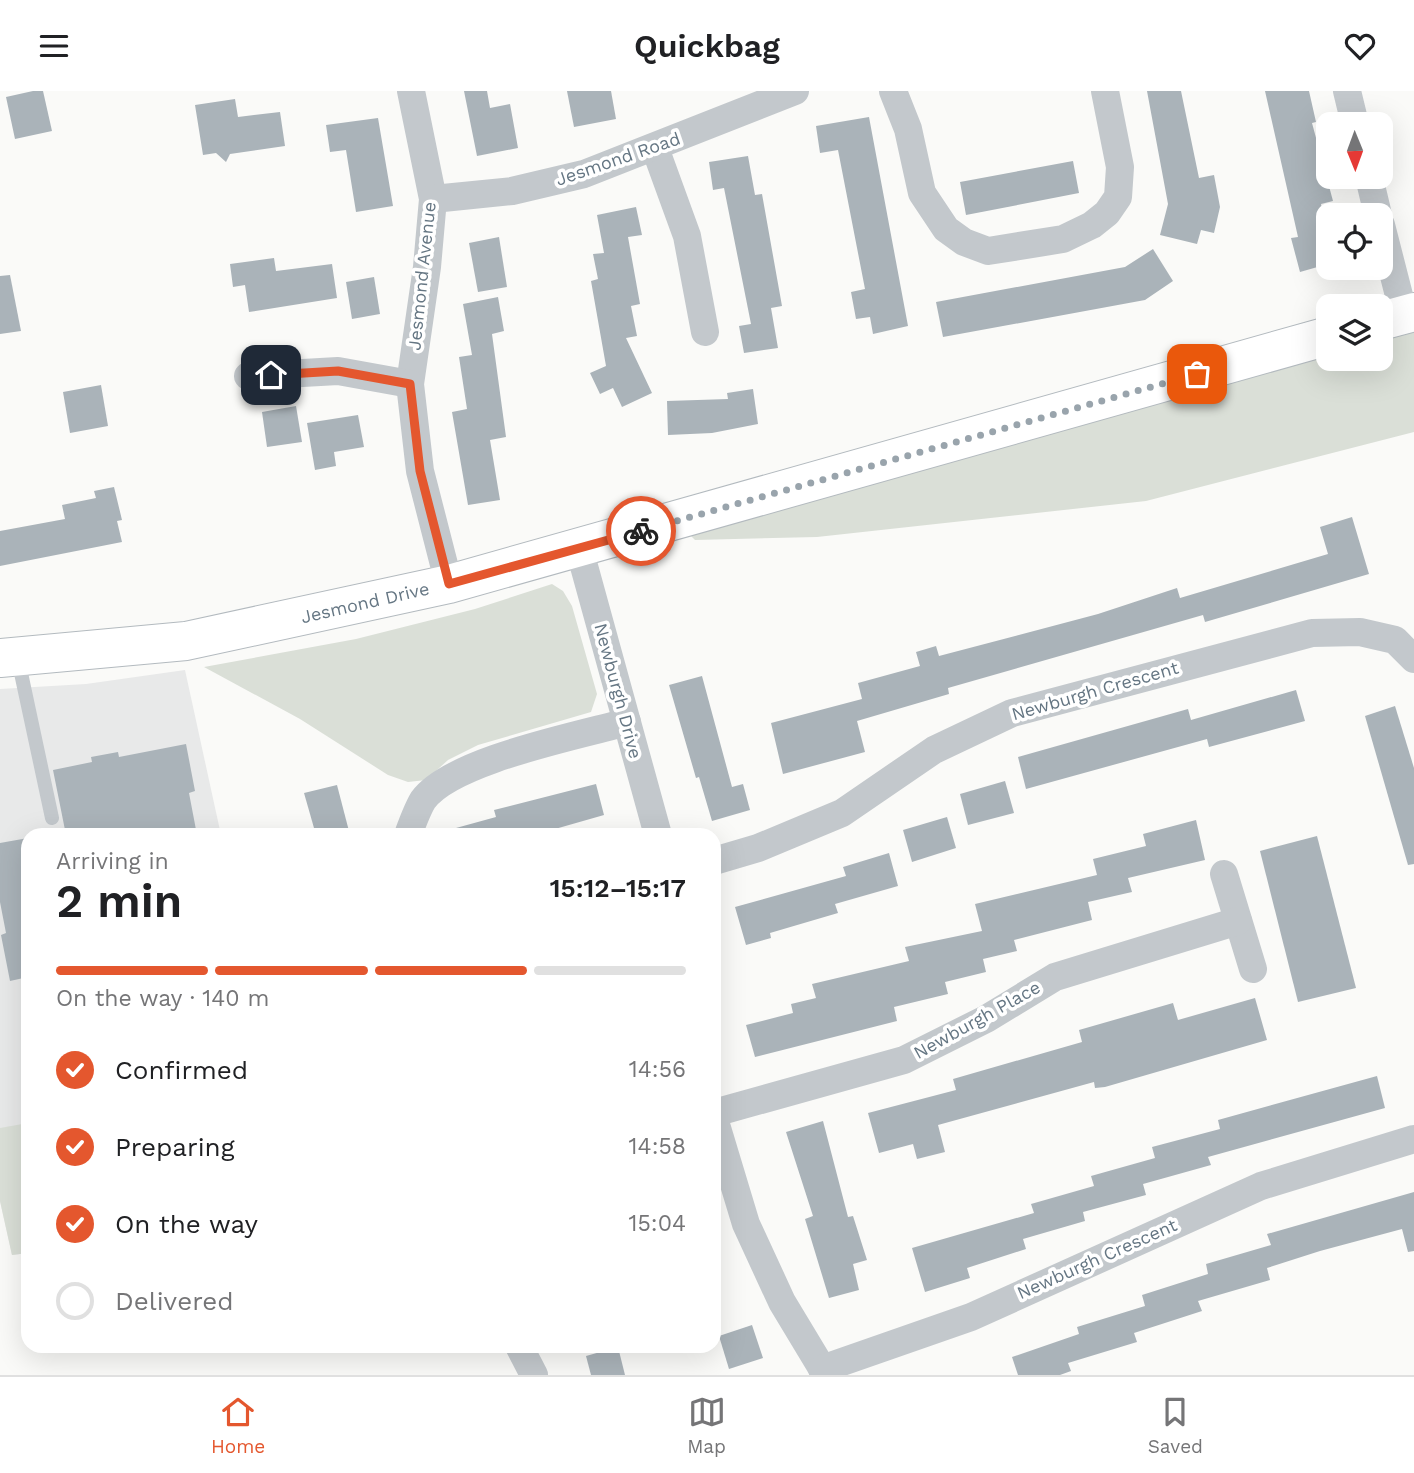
<!DOCTYPE html>
<meta charset="utf-8">
<style>
body{margin:0;font-family:"Work Sans",sans-serif;background:#f2f2f2;color:#202124;height:100vh;display:flex;flex-direction:column;font-size:26px;white-space:nowrap}
*{box-sizing:border-box;margin:0}
p{font-size:23px;color:#757577}
.icon{flex:none;width:38px;height:38px;fill:none;stroke:currentColor;stroke-width:2;stroke-linecap:round;stroke-linejoin:round}
.map{position:relative;flex:1;overflow:hidden}
.sheet{position:absolute;left:21px;top:737px;width:700px;height:525px;display:flex;flex-direction:column;background:#fff;border-radius:21px;box-shadow:0 7px 28px #0002}
.sheet>*{flex:none}
.needle{width:46px;rotate:179deg}
.tools{position:absolute;left:1316px;top:21px;display:grid;gap:14px}
.tools a{display:grid;place-items:center;width:77px;height:77px;border-radius:14px;background:#fff;box-shadow:0 7px 28px #0002;font-size:35px}
.pin{position:absolute;display:grid;place-items:center;width:60px;height:60px;color:#fff;margin:-30px;border-radius:14px;box-shadow:0 4px 10px #0006}
.courier{position:absolute;display:grid;place-items:center;width:70px;height:70px;margin:-35px;border:5px solid #e4572e;border-radius:50%;background:#fff;color:#222;box-shadow:0 2px 9px #0007}
.head em{font-style:normal;font-weight:600}
.head div{display:flex;flex-direction:column-reverse}
.head{display:flex;align-items:center;justify-content:space-between;height:119px;padding:0 35px}
h1{font-size:46px;font-weight:600;line-height:52px}
.bar{display:grid;grid-template-columns:repeat(4,1fr);gap:10px 7px;align-content:center;height:84px;padding:0 35px}
.bar i{height:9px;border-radius:5px;background:#e0e0e0}
.bar .selected{background:#e4572e}
.bar p{grid-column:span 4}
ol{padding:0 35px;list-style:none}
li{display:flex;align-items:center;gap:21px;height:77px}
li p{margin-inline-start:auto}
li .icon{padding:7px;border-radius:50%;background:#e4572e;color:#fff;stroke-width:4}
li:last-child{color:#757577}
li i{width:38px;height:38px;border:4px solid #e0e0e0;border-radius:50%}
header{display:flex;justify-content:space-between;align-items:center;height:91px;padding:0 35px;background:#fff;font-size:32px;font-weight:600}
.menu{display:flex;justify-content:space-around;align-items:center;height:98px;border-top:2px solid #e0e0e0;background:#fff;font-size:19px;color:#757577}
.menu a{display:grid;justify-items:center;gap:4px}
.menu .selected{color:#e4572e}
.map>svg:first-child{display:block}
.built{fill:#e8e9e9}
.green{fill:#dadfd7}
.building{fill:#aab3b9}
.lines{fill:none;stroke-linecap:round;stroke-linejoin:round}
.secondary-casing{stroke:#b3babf;stroke-width:40}
.lane{stroke:#c3c8cc;stroke-width:14}
.street{stroke:#c3c8cc;stroke-width:28}
.secondary{stroke:#fff;stroke-width:38}
.done{stroke:#99a4ac;stroke-width:7;stroke-dasharray:0 12.6}
.route{stroke:#e4572e;stroke-width:9}
.labels{text-anchor:middle;stroke-width:7;stroke-linejoin:round;paint-order:stroke}
.street-label{font-size:18px;fill:#657683;stroke:#fff}
</style>
<header><svg class="icon" aria-label="menu" viewBox="0 0 24 24"><path d="M4 6h16M4 12h16M4 18h16"/></svg>Quickbag<svg class="icon" aria-label="heart" viewBox="0 0 24 24"><path d="M12 20l-8-8c-3-5 5-10 8-4 3-6 11-1 8 4z"/></svg></header>
<div class="map">
<svg width="1414" height="1284" viewBox="0 0 1414 1284">
<rect width="100%" height="100%" fill="#fafaf8"/>
<polygon class="built" points="185,579 221,744 28,744 28,1162 12,1164 0,1110 0,598 86,593"/>
<g class="green">
<polygon points="1414,235 1414,341 1146,410 817,446 695,449 687,441 1328,261 1328,268 1381,268 1381,245"/>
<polygon points="552,493 563,500 572,515 597,603 591,621 478,654 448,669 426,689 408,691 388,684 300,628 204,576 356,548 475,518"/>
<polygon points="28,1032 28,1162 12,1164 0,1110 0,1037"/>
</g>
<g class="building">
<polygon points="33,0 43,0 52,40 15,48 6,6"/>
<polygon points="464,0 487,0 490,17 510,13 518,57 477,65"/>
<polygon points="567,0 611,0 616,28 574,36"/>
<polygon points="1147,0 1181,0 1199,87 1214,84 1220,116 1214,142 1201,139 1197,153 1160,144 1168,113"/>
<polygon points="1265,0 1309,0 1316,31 1312,32 1333,110 1321,113 1328,139 1328,173 1300,181 1291,147 1298,146"/>
<polygon points="235,8 238,26 280,21 285,55 230,63 226,71 216,62 203,64 195,14"/>
<polygon points="869,26 908,235 873,243 870,226 856,228 851,201 865,198 838,59 820,62 816,35"/>
<polygon points="378,27 393,115 356,121 346,59 330,61 326,34"/>
<polygon points="748,65 755,104 762,103 782,215 771,217 778,257 744,262 739,235 751,233 724,97 713,99 709,71"/>
<polygon points="1073,70 1079,102 966,124 960,91"/>
<polygon points="636,116 642,144 628,146 640,213 631,215 637,245 626,247 652,302 622,316 613,297 600,303 590,282 606,275 591,190 598,188 593,163 604,162 597,124"/>
<polygon points="499,146 507,196 478,201 469,152"/>
<polygon points="1153,158 1173,190 1145,209 943,246 936,211 1125,176"/>
<polygon points="274,167 276,180 332,173 337,207 249,221 245,194 233,196 230,173"/>
<polygon points="10,184 21,240 0,243 0,185"/>
<polygon points="374,186 380,223 352,228 346,191"/>
<polygon points="498,206 504,240 492,243 506,346 490,349 500,409 468,414 452,321 467,318 459,266 472,264 463,213"/>
<polygon points="101,294 108,335 70,342 63,301"/>
<polygon points="753,298 758,333 712,342 668,344 667,310 728,308 727,302"/>
<polygon points="296,315 302,351 267,356 262,321"/>
<polygon points="358,324 364,356 334,361 336,375 315,379 307,332"/>
<polygon points="114,396 122,429 117,430 122,451 0,475 0,440 65,428 62,414 96,407 94,400"/>
<polygon points="1352,426 1369,483 1205,531 1203,524 948,597 949,603 857,630 865,661 783,683 771,632 862,608 858,592 920,575 916,561 936,555 939,565 1098,523 1177,497 1180,507 1328,463 1320,436"/>
<polygon points="702,585 732,696 743,693 750,719 712,730 699,686 696,687 669,594"/>
<polygon points="1296,599 1305,630 1209,656 1207,648 1026,698 1018,666 1188,618 1191,629"/>
<polygon points="1395,615 1414,677 1414,773 1408,774 1365,625"/>
<polygon points="186,653 195,700 189,702 197,744 66,744 53,679 92,671 91,666 118,661 119,666"/>
<polygon points="1005,690 1014,722 968,734 960,703"/>
<polygon points="596,693 604,724 534,744 457,744 456,737 496,726 494,719"/>
<polygon points="337,694 350,744 316,744 304,702"/>
<polygon points="947,726 956,757 912,771 903,739"/>
<polygon points="1196,729 1205,769 1128,787 1132,801 1088,811 1092,829 1014,849 1017,860 983,868 986,881 945,891 948,903 894,916 897,930 755,966 746,934 793,922 791,913 816,907 812,893 909,870 905,856 982,840 975,813 1097,784 1093,768 1146,755 1143,743"/>
<polygon points="1317,745 1356,897 1298,911 1260,760"/>
<polygon points="28,747 28,886 10,890 1,844 6,842 0,811 0,752"/>
<polygon points="889,762 898,795 835,813 838,822 770,842 771,847 746,854 735,816 846,785 843,776"/>
<polygon points="1255,907 1267,949 1105,996 1095,997 1094,991 938,1034 945,1061 917,1068 913,1053 879,1062 868,1022 956,999 953,988 1082,951 1079,939 1173,912 1178,929"/>
<polygon points="1377,985 1385,1017 1208,1066 1211,1074 1143,1093 1146,1104 1083,1121 1085,1130 1023,1148 1026,1158 967,1177 970,1187 925,1201 912,1157 1034,1122 1031,1113 1094,1095 1091,1085 1155,1067 1152,1056 1220,1038 1218,1029"/>
<polygon points="823,1030 848,1126 853,1125 867,1169 853,1173 859,1199 829,1207 805,1128 813,1125 786,1041"/>
<polygon points="1414,1101 1414,1160 1408,1161 1402,1138 1320,1160 1267,1177 1270,1189 1198,1210 1202,1220 1134,1242 1137,1251 1068,1272 1071,1280 1060,1284 1018,1284 1012,1266 1079,1243 1077,1236 1145,1215 1142,1204 1208,1183 1206,1173 1271,1154 1267,1143"/>
<polygon points="752,1234 763,1267 729,1278 719,1245"/>
<polygon points="618,1256 625,1284 591,1284 586,1265"/>
</g>
<g class="lines">
<g class="secondary-casing">
<g id="secondary">
<polyline points="1381,230 1414,221"/>
<polyline points="0,567 186,550 449,493 1328,245"/>
</g>
</g>
<polyline class="lane" points="18,568 52,727"/>
<g class="street">
<polyline points="411,0 433,108 427,176 410,293 420,380 449,493"/>
<polyline points="893,0 908,38 922,102 946,138 964,151 988,160 1063,148 1092,134 1107,122 1118,106 1120,76 1105,0"/>
<polyline points="1347,0 1355,33"/>
<polyline points="655,57 687,145 705,241"/>
<polyline points="1369,86 1378,124"/>
<polyline points="433,108 512,100 584,83 795,0"/>
<polyline points="1381,134 1404,224"/>
<polyline points="248,285 338,280 410,293"/>
<polyline points="579,457 658,744"/>
<path d="M408 744C412 733 417 719 423 709 452 669 578 645 627 631"/>
<polyline points="714,770 758,757 842,722 934,659 1012,622 1312,542 1360,541 1395,549 1414,568"/>
<polyline points="1224,783 1253,878"/>
<polyline points="714,1022 904,969 986,928 1055,886 1238,830"/>
<polyline points="714,1027 746,1133 782,1211 826,1284"/>
<polyline points="519,1255 534,1284"/>
<polyline points="822,1278 971,1226 1261,1095 1414,1048"/>
</g>
<use href="#secondary" class="secondary"/>
</g>
<g class="lines">
<polyline class="done" points="641,440 1197,283"/>
<polyline class="route" points="271,284 338,280 410,293 420,380 449,493 641,440"/>
</g>
<g class="labels">
<g class="street-label">
<text transform="translate(618 68) rotate(-19)" y="6">Jesmond Road</text>
<text transform="translate(422 185) rotate(-84)" y="6">Jesmond Avenue</text>
<text transform="translate(365 512) rotate(-13)" y="6">Jesmond Drive</text>
<text transform="translate(618 600) rotate(75)" y="6">Newburgh Drive</text>
<text transform="translate(1095 600) rotate(-16)" y="6">Newburgh Crescent</text>
<text transform="translate(977 929) rotate(-29)" y="6">Newburgh Place</text>
<text transform="translate(1097 1168) rotate(-24)" y="6">Newburgh Crescent</text>
</g>
</g>
</svg>
<div class="tools">
<a><svg class="needle" viewBox="-14 -14 28 28"><path d="M0-13l5 13h-10z" fill="#e53935"/><path d="M0 13l5-13h-10z" fill="#757577"/></svg></a>
<a><svg class="icon" aria-label="locate" viewBox="0 0 24 24"><circle cx="12" cy="12" r="6"/><path d="M12 2v4M12 18v4M2 12h4M18 12h4"/></svg></a>
<a><svg class="icon" aria-label="layers" viewBox="0 0 24 24"><path d="M12 4l9 5-9 5-9-5zM3 14l9 5 9-5"/></svg></a>
</div>
<div class="pin" style="left:1197px;top:283px;background:#ea580c"><svg class="icon" aria-label="bag" viewBox="0 0 24 24"><path d="M5 8h14l-1 12H6zM9 8a3 3 0 0 1 6 0"/></svg></div>
<div class="pin" style="left:271px;top:284px;background:#1f2937"><svg class="icon" aria-label="home" viewBox="0 0 24 24"><path d="M3 11l9-7 9 7M6 9v11h12V9"/></svg></div>
<div class="courier" style="left:641px;top:440px"><svg class="icon" aria-label="bike" viewBox="0 0 24 24"><circle cx="6" cy="16" r="4"/><circle cx="18" cy="16" r="4"/><path d="M6 16l4-8h5l3 8M10 8l3 8H6M13 5h3"/></svg></div>
<section class="sheet">
<div class="head"><div><h1>2 min</h1><p>Arriving in</p></div><em>15:12–15:17</em></div>
<div class="bar"><i class="selected"></i><i class="selected"></i><i class="selected"></i><i></i><p>On the way · 140 m</p></div>
<ol>
<li><svg class="icon" aria-label="check" viewBox="0 0 24 24"><path d="M5 12l5 5 9-10"/></svg>Confirmed<p>14:56</p></li>
<li><svg class="icon" aria-label="check" viewBox="0 0 24 24"><path d="M5 12l5 5 9-10"/></svg>Preparing<p>14:58</p></li>
<li><svg class="icon" aria-label="check" viewBox="0 0 24 24"><path d="M5 12l5 5 9-10"/></svg>On the way<p>15:04</p></li>
<li><i></i>Delivered</li>
</ol>
</section>
</div>
<nav class="menu">
<a class="selected"><svg class="icon" aria-label="home" viewBox="0 0 24 24"><path d="M3 11l9-7 9 7M6 9v11h12V9"/></svg>Home</a>
<a><svg class="icon" aria-label="map" viewBox="0 0 24 24"><path d="M3 6l6-2 6 2 6-2v14l-6 2-6-2-6 2zM9 4v14M15 6v14"/></svg>Map</a>
<a><svg class="icon" aria-label="saved" viewBox="0 0 24 24"><path d="M7 4h10v16l-5-4-5 4z"/></svg>Saved</a>
</nav>
